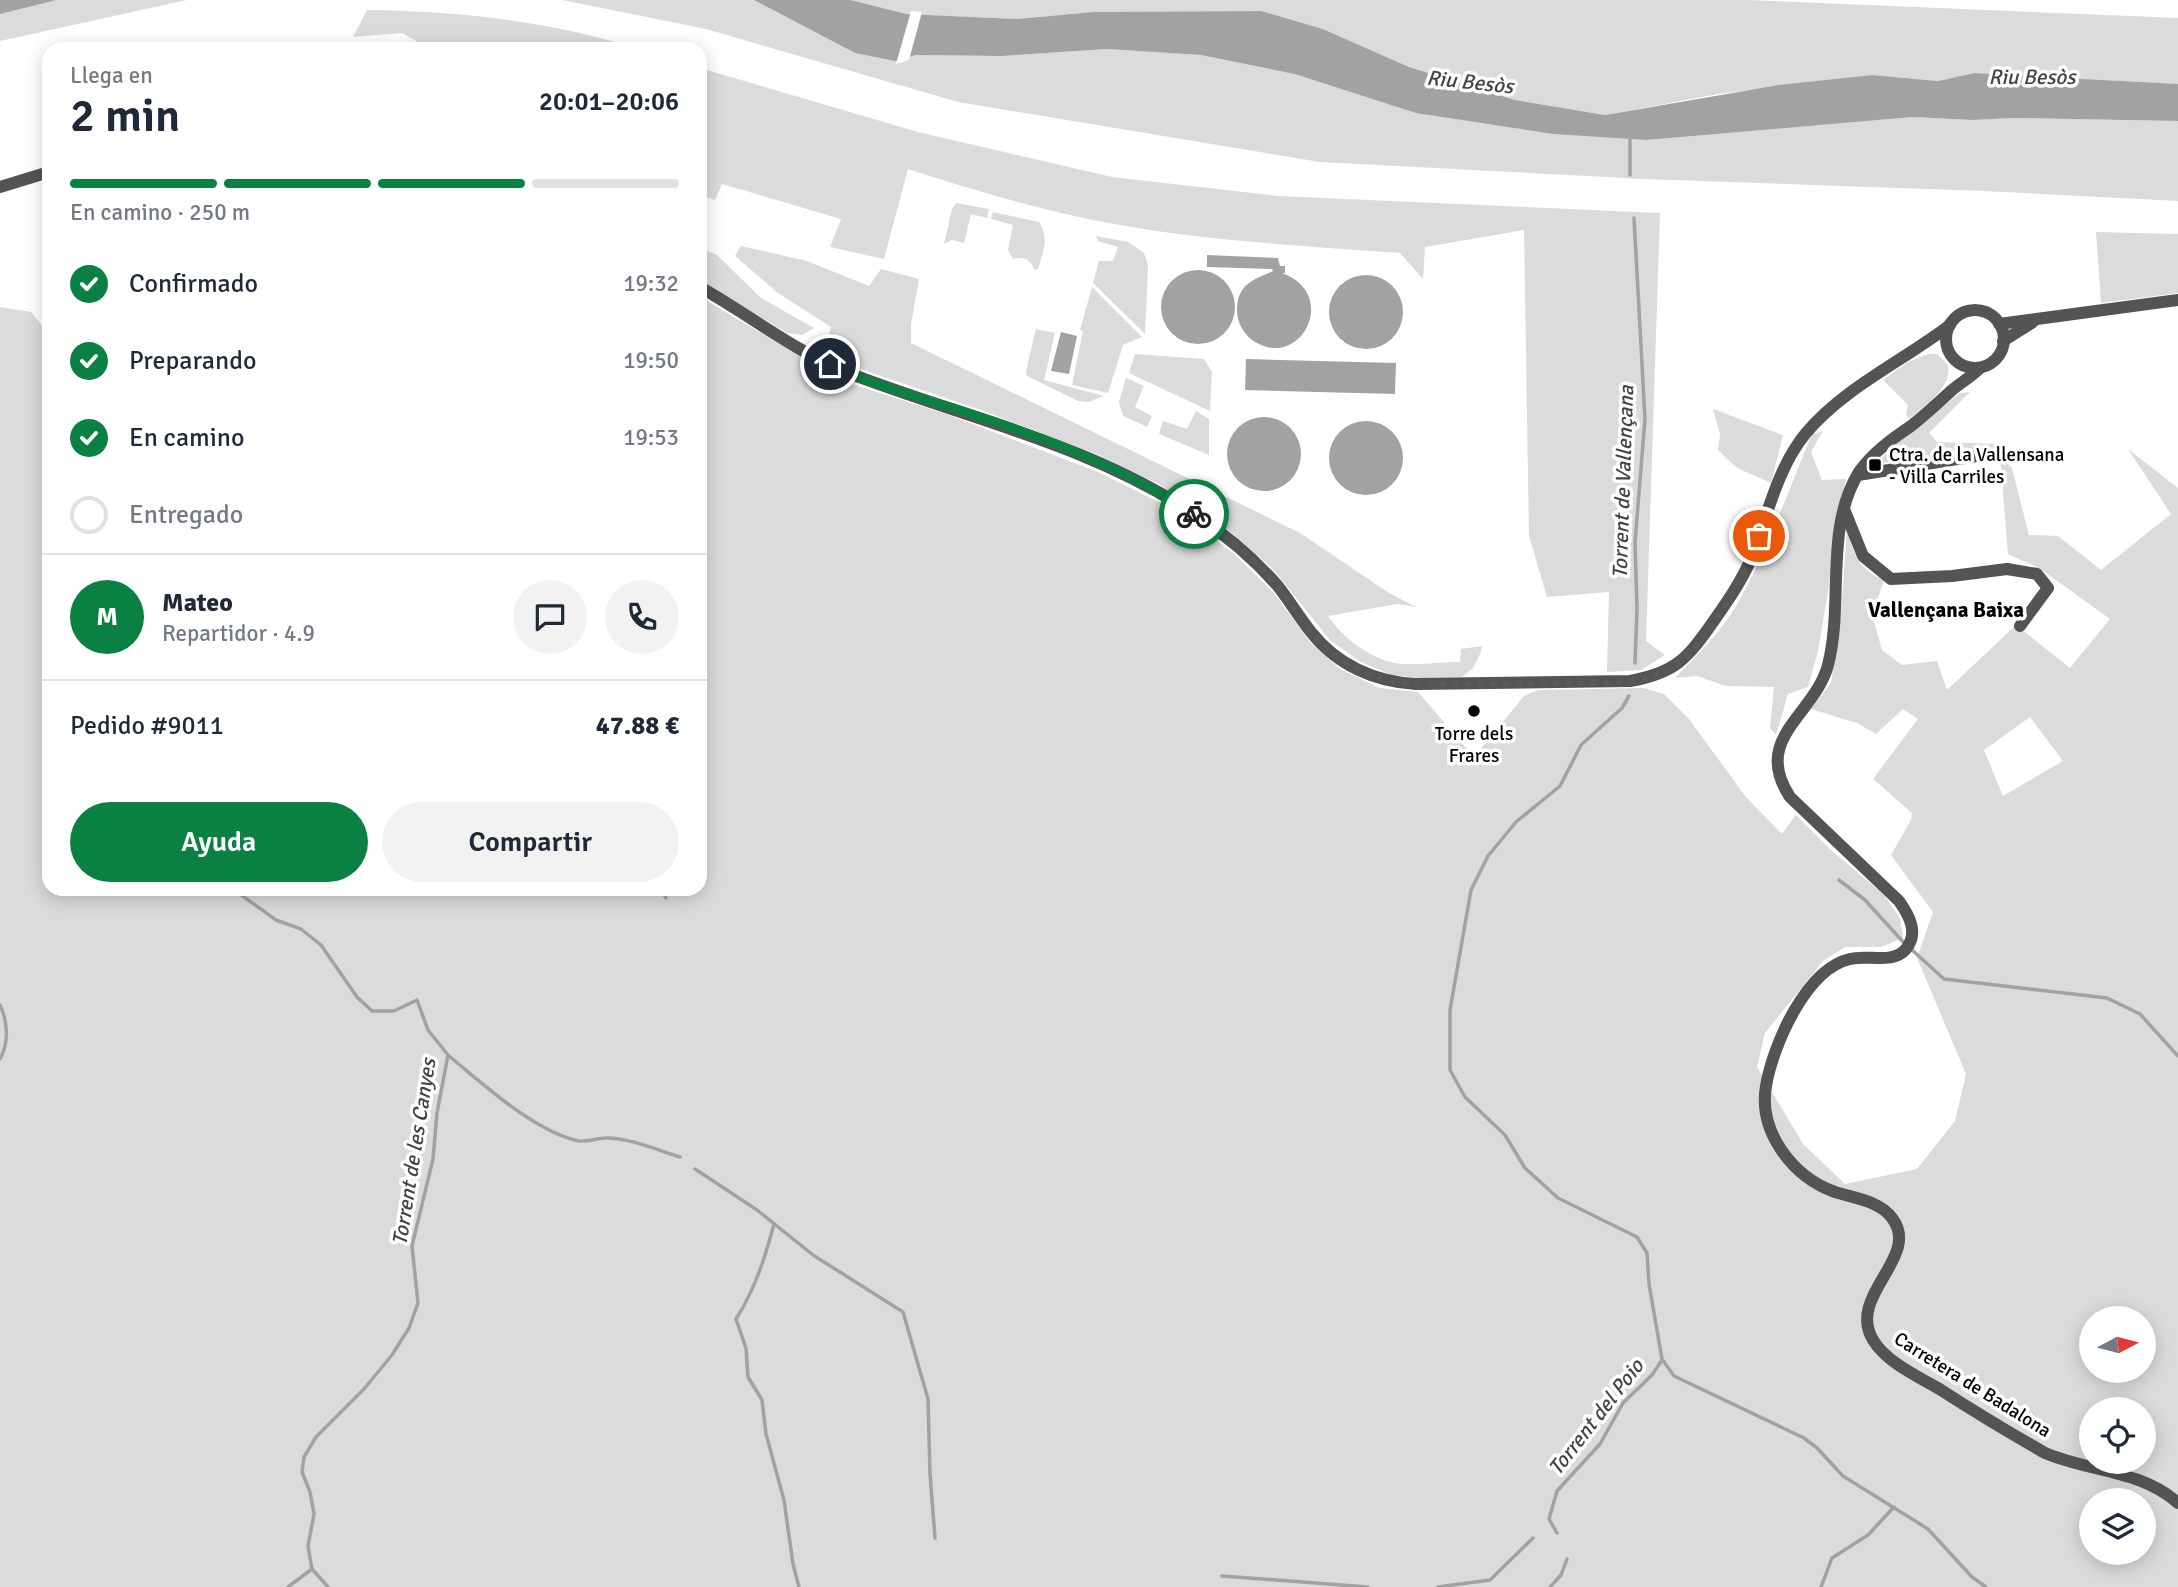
<!DOCTYPE html>
<html lang="es">
<meta charset="utf-8">
<style>
body{margin:0;font-family:Signika,sans-serif;background:#f2f2f3;color:#1f2937;height:100vh;display:flex;flex-direction:column;font-size:26px;white-space:nowrap}
*{box-sizing:border-box;margin:0}
p{font-size:23px;color:#747a83}
.icon{flex:none;width:38px;height:38px;fill:none;stroke:currentColor;stroke-width:2;stroke-linecap:round;stroke-linejoin:round}
.map{position:relative;flex:1;overflow:hidden}
.details{position:absolute;left:42px;top:42px;width:665px;height:854px;display:flex;flex-direction:column;background:#fff;border-radius:21px;box-shadow:0 4px 18px #0003}
.details>*{flex:none}
.needle{width:46px;rotate:83deg}
.buttons{position:absolute;left:2079px;top:1306px;display:grid;gap:14px}
.buttons a{display:grid;place-items:center;width:77px;height:77px;border-radius:50%;background:#fff;box-shadow:0 4px 18px #0003;font-size:35px}
.pin{position:absolute;display:grid;place-items:center;width:60px;height:60px;color:#fff;margin:-30px;border:4px solid #fff;border-radius:50%;box-shadow:0 2px 7px #0007}
.courier{position:absolute;display:grid;place-items:center;width:70px;height:70px;margin:-35px;border:5px solid #0b8043;border-radius:50%;background:#fff;color:#222;box-shadow:0 2px 9px #0007}
.summary em{font-style:normal;font-weight:600}
.summary div{display:flex;flex-direction:column-reverse}
.summary{display:flex;align-items:center;justify-content:space-between;height:119px;padding:0 28px}
h1{font-size:46px;font-weight:600;line-height:52px}
.bar{display:grid;grid-template-columns:repeat(4,1fr);gap:10px 7px;align-content:center;height:84px;padding:0 28px}
.bar i{height:9px;border-radius:5px;background:#e0e1e3}
.bar .current{background:#0b8043}
.bar p{grid-column:span 4}
.line{display:flex;align-items:center;gap:18px;padding:0 28px;border-top:2px solid #e0e1e3}
.line div{flex:1}
.round{display:grid;place-items:center;flex:none;width:74px;height:74px;border-radius:37px;background:#f2f2f3}
ol{padding:0 28px;list-style:none}
li{display:flex;align-items:center;gap:21px;height:77px}
li p{margin-inline-start:auto}
li .icon{padding:7px;border-radius:50%;background:#0b8043;color:#fff;stroke-width:4}
li:last-child{color:#747a83}
li i{width:38px;height:38px;border:4px solid #e0e1e3;border-radius:50%}
.action{display:flex;gap:14px;margin-top:auto;padding:14px 28px}
.action a{flex:1;height:80px;border-radius:42px;background:#0b8043;color:#fff;font-size:28px;font-weight:600;line-height:80px;text-align:center}
.action a+a{background:#f2f2f3;color:#1f2937}
.map>svg:first-child{display:block}
.green{fill:#dbdbdb;fill-rule:evenodd}
.water{fill:#a2a2a2}
.pier{fill:#fff}
.lines{fill:none;stroke-linecap:round;stroke-linejoin:round}
.stream{stroke:#a2a2a2;stroke-width:3.5}
.minor{stroke:#545454;stroke-width:12}
.done{stroke:#595959;stroke-width:7;stroke-dasharray:0 12.6}
.route{stroke:#0b8043;stroke-width:9}
.poi-dot{fill:#000;stroke:#fff;stroke-width:2.5}
.labels{text-anchor:middle;stroke-width:7;stroke-linejoin:round;paint-order:stroke}
.poi-label{font-size:19px;fill:#000;stroke:#fff;text-anchor:start}
.street-label{font-size:19px;fill:#000;stroke:#fff}
.water-label{font-size:21px;font-style:italic;fill:#434343;stroke:#fff}
.neighbourhood-label{font-size:21px;font-weight:bold;fill:#000;stroke:#fff}
</style>
<div class="map">
<svg width="2178" height="1587" viewBox="0 0 2178 1587">
<rect width="100%" height="100%" fill="#fff"/>
<g class="green">
<polygon points="57,0 187,0 0,41 0,14"/>
<polygon points="562,0 754,0 855,53 893,61 916,55 1001,56 1107,49 1202,55 1647,140 1913,117 1971,120 2014,118 2178,121 2178,201 1985,191 1645,179 1320,162 958,102 706,29"/>
<polygon points="851,0 1748,0 2178,18 2178,84 1974,73 1938,81 1872,75 1718,94 1605,115 1515,100 1409,67 1323,29 1261,11 1093,12 1017,19 905,14"/>
<path d="M367 10C458 11 551 21 639 49H430L402 33 353 37Z"/>
<path d="M700 68 918 132 1112 177 1278 196 1660 213 1646 641 1665 655 1641 670 1607 672 1609 592 1547 597 1529 536 1524 230 1425 247 1423 279 1400 253C1305 246 1208 241 1114 224 1044 211 976 191 908 169L884 259 830 247 841 219 722 184 715 200 700 195V95L703 87 700 86Z"/>
<polygon points="956,203 989,209 987,218 971,214 964,243 952,240 944,244 952,209"/>
<path d="M993 212 1039 222C1050 240 1043 250 1038 269H1034C1030 259 1024 256 1013 259L1008 250 1013 225 991 219Z"/>
<polygon points="2096,232 2178,234 2178,293 2101,303"/>
<polygon points="1096,236 1128,242 1144,253 1148,265 1145,334 1093,283 1099,261 1113,261 1118,247 1098,241"/>
<path d="M741 246 807 261 869 286 881 269 919 279 911 324V343L1300 533 1389 593 1416 607 1397 604 1328 616C1342 637 1368 657 1394 663 1410 666 1442 662 1460 662L1461 649 1482 646 1481 652 1473 668 1462 677 1420 678 1391 675 1359 661 1330 640 1272 568 1219 522 1157 483 1096 454 981 410 869 372 832 357 825 347 831 327 778 293 735 256Z"/>
<polygon points="700,248 717,255 761,298 814,328 802,335 787,333 700,280"/>
<polygon points="1092,287 1142,337 1123,345 1108,393 1072,385 1083,331 1080,330"/>
<path d="M700 297 845 382 946 414 1098 472 1177 511 1233 553 1273 592 1310 642 1340 669 1380 688 1418 692 1474 757 1524 696 1538 690 1643 688 1664 694 1689 719 1745 796 1782 834 1796 815 1831 850 1883 894 1900 918 1903 938 1881 947H1845L1823 961 1765 1033 1757 1067 1803 1144 1845 1184 1917 1169 1955 1121 1966 1074 1917 958 1933 912 1891 855 1911 820 1912 813 1873 779 1918 719 1903 709 1876 734 1857 723 1811 709 1831 683 1841 614 1847 529C1853 554 1859 570 1884 580L1872 615 1882 650 1902 665 1937 661 1947 690 2016 625 2070 668 2110 619 2039 568 2008 554 2000 456 2012 468 2029 535 2058 536 2101 570 2171 514 2128 449 2178 488V1587H0V307L31 312 49 334V889H700ZM2030 717 2063 761 2003 796 1984 750ZM2091 1318H2144V1370H2091ZM2091 1409H2144V1461H2091ZM2091 1500H2144V1552H2091Z"/>
<polygon points="1036,329 1055,333 1044,380 1104,396 1089,402 1078,401 1027,376 1026,371"/>
<polygon points="1135,354 1204,359 1212,372 1210,411 1129,373"/>
<path d="M1928 354H1937L1948 365C1952 389 1925 405 1909 419L1906 414 1908 405 1883 380 1908 362Z"/>
<polygon points="1126,378 1144,386 1135,407 1152,416 1147,427 1123,416 1119,402"/>
<polygon points="1970,392 1929,433 1937,442 1998,444 2003,454 1969,452 1875,464 1898,442 1960,393"/>
<polygon points="1713,409 1783,435 1771,483 1737,468 1718,450 1720,434"/>
<polygon points="1196,411 1209,419 1209,455 1159,434 1163,421 1187,429"/>
<path d="M1823 431 1811 452 1822 480 1846 479 1835 524 1829 586 1818 651 1808 687 1788 694 1776 735 1770 728 1774 687 1726 686 1697 676 1675 678C1696 656 1719 634 1735 608 1767 554 1788 491 1812 434Z"/>
</g>
<g class="water">
<polygon points="0,0 57,0 0,14"/>
<polygon points="754,0 851,0 906,14 1017,19 1093,12 1261,11 1323,29 1409,67 1515,100 1605,115 1779,85 1872,75 1938,81 1974,73 2178,84 2178,121 2014,118 1972,120 1913,117 1647,140 1554,134 1416,113 1295,74 1201,55 1107,49 1001,56 916,55 894,61 855,53"/>
<path d="M1207 255 1278 258 1280 266H1285V273H1282C1340 294 1301 370 1255 342 1244 335 1237 323 1237 310 1237 283 1256 279 1273 271L1272 269 1207 267Z"/>
<circle cx="1198" cy="307" r="37"/>
<circle cx="1366" cy="312" r="37"/>
<polygon points="1061,332 1077,336 1069,374 1051,371"/>
<polygon points="1246,359 1396,363 1395,394 1245,390"/>
<circle cx="1264" cy="454" r="37"/>
<circle cx="1366" cy="458" r="37"/>
</g>
<polygon class="pier" points="911,11 922,12 909,60 896,64"/>
<g class="lines">
<g class="stream">
<polyline points="1630,135 1630,175"/>
<polyline points="1634,218 1645,419 1635,542 1637,608 1635,663"/>
<polyline points="1629,696 1622,708 1581,745 1560,786 1516,822 1488,856 1471,890 1450,1010 1450,1070 1465,1097 1505,1135 1525,1168 1558,1198 1637,1237 1647,1253 1649,1284 1662,1359 1674,1376 1804,1438 1817,1448 1843,1476 1928,1529 1972,1577 1986,1587"/>
<polyline points="1839,880 1865,900 1905,944"/>
<polyline points="233,889 276,920 301,929 321,945 357,997 372,1011 394,1011 417,1000 428,1030 448,1055 437,1113 433,1159 412,1246 418,1303 409,1328 392,1355 364,1389 316,1437 304,1457 302,1472 310,1492 314,1514 308,1546 312,1569 328,1587"/>
<polyline points="661,889 666,898"/>
<polyline points="1911,949 1944,979 2107,998 2140,1014 2178,1056"/>
<path d="M0 1005C8 1022 9 1043 0 1059"/>
<path d="M449 1056C483 1084 535 1132 579 1141 588 1142 598 1138 606 1138 630 1138 657 1150 680 1157"/>
<polyline points="695,1169 757,1210 813,1255 903,1312 928,1399 930,1474 935,1538"/>
<path d="M774 1224C765 1258 755 1289 736 1319L746 1348 748 1377 762 1400 766 1434 784 1500 793 1564 799 1587"/>
<polyline points="1557,1533 1549,1519 1557,1491 1600,1444 1623,1403 1652,1375 1662,1360"/>
<polyline points="1222,1576 1368,1587"/>
<polyline points="288,1587 312,1569"/>
<polyline points="1438,1587 1490,1580 1533,1538"/>
<polyline points="1550,1587 1561,1575 1567,1559"/>
<polyline points="1821,1587 1832,1558 1868,1535 1894,1507"/>
</g>
<g class="minor">
<polyline points="0,187 49,172"/>
<path d="M700 287C746 313 798 353 846 372 964 418 1091 444 1197 516 1226 535 1254 559 1277 585 1289 600 1299 617 1311 632 1337 665 1375 682 1416 684L1630 681C1675 673 1687 659 1713 622 1727 602 1741 582 1751 559 1767 517 1777 468 1806 433 1845 387 1903 361 1950 325"/>
<circle cx="1975" cy="339" r="29"/>
<polyline points="1999,324 2178,300"/>
<polyline points="2003,341 2033,322"/>
<path d="M1980 368C1971 377 1960 383 1951 391 1938 403 1925 415 1911 426 1892 439 1872 453 1859 472 1824 529 1844 603 1828 665 1815 715 1751 738 1790 797L1899 901C1909 915 1919 933 1906 949 1892 965 1868 954 1850 959 1806 969 1773 1045 1766 1086 1758 1132 1793 1177 1835 1192 1854 1198 1880 1201 1892 1218 1922 1257 1846 1295 1873 1340 1887 1363 1919 1377 1941 1390 1975 1412 2010 1433 2045 1453 2090 1472 2141 1470 2178 1503"/>
<polyline points="1858,475 1976,456"/>
<polyline points="1844,509 1863,556 1891,579 1952,576 2007,569 2037,574 2048,588 2020,626"/>
</g>
</g>
<g class="lines">
<path class="done" d="M1194 514C1224 534 1252 557 1276 584 1289 599 1299 617 1311 632 1335 661 1367 677 1403 683 1456 685 1510 684 1563 683 1595 682 1638 687 1668 671 1706 649 1744 577 1759 536"/>
<path class="route" d="M830 364C872 386 921 397 966 412 1041 436 1129 470 1194 514"/>
</g>
<g class="poi-dot">
<rect x="1868" y="458" width="14" height="14" rx="3.5"/>
<circle cx="1474" cy="711" r="7"/>
</g>
<g class="labels">
<g class="poi-label">
<text x="1889" y="461">Ctra. de la Vallensana<tspan x="1889" dy="22">- Villa Carriles</tspan></text>
<text x="1474" y="740" text-anchor="middle">Torre dels<tspan x="1474" dy="22">Frares</tspan></text>
</g>
<g class="street-label">
<text transform="translate(1973 1384) rotate(32)" y="7">Carretera de Badalona</text>
</g>
<g class="water-label">
<text x="2032" y="84">Riu Besòs</text>
<text transform="translate(1470 82) rotate(6)" y="7">Riu Besòs</text>
<text transform="translate(1623 482) rotate(-88)" y="7">Torrent de Vallençana</text>
<text transform="translate(414 1152) rotate(-81)" y="7">Torrent de les Canyes</text>
<text transform="translate(1596 1417) rotate(-52)" y="7">Torrent del Poio</text>
</g>
<g class="neighbourhood-label">
<text x="1946" y="617">Vallençana Baixa</text>
</g>
</g>
</svg>
<div class="buttons">
<a><svg class="needle" viewBox="-14 -14 28 28"><path d="M0-13l5 13h-10z" fill="#e53935"/><path d="M0 13l5-13h-10z" fill="#747a83"/></svg></a>
<a><svg class="icon" aria-label="locate" viewBox="0 0 24 24"><circle cx="12" cy="12" r="6"/><path d="M12 2v4M12 18v4M2 12h4M18 12h4"/></svg></a>
<a><svg class="icon" aria-label="layers" viewBox="0 0 24 24"><path d="M12 4l9 5-9 5-9-5zM3 14l9 5 9-5"/></svg></a>
</div>
<div class="pin" style="left:1759px;top:536px;background:#ea580c"><svg class="icon" aria-label="bag" viewBox="0 0 24 24"><path d="M5 8h14l-1 12H6zM9 8a3 3 0 0 1 6 0"/></svg></div>
<div class="pin" style="left:830px;top:364px;background:#1f2937"><svg class="icon" aria-label="home" viewBox="0 0 24 24"><path d="M3 11l9-7 9 7M6 9v11h12V9"/></svg></div>
<div class="courier" style="left:1194px;top:514px"><svg class="icon" aria-label="bike" viewBox="0 0 24 24"><circle cx="6" cy="16" r="4"/><circle cx="18" cy="16" r="4"/><path d="M6 16l4-8h5l3 8M10 8l3 8H6M13 5h3"/></svg></div>
<section class="details">
<div class="summary"><div><h1>2 min</h1><p>Llega en</p></div><em>20:01–20:06</em></div>
<div class="bar"><i class="current"></i><i class="current"></i><i class="current"></i><i></i><p>En camino · 250 m</p></div>
<ol>
<li><svg class="icon" aria-label="check" viewBox="0 0 24 24"><path d="M5 12l5 5 9-10"/></svg>Confirmado<p>19:32</p></li>
<li><svg class="icon" aria-label="check" viewBox="0 0 24 24"><path d="M5 12l5 5 9-10"/></svg>Preparando<p>19:50</p></li>
<li><svg class="icon" aria-label="check" viewBox="0 0 24 24"><path d="M5 12l5 5 9-10"/></svg>En camino<p>19:53</p></li>
<li><i></i>Entregado</li>
</ol>
<div class="line" style="height:126px"><b class="round" style="background:#0b8043;color:#fff">M</b><div><b>Mateo</b><p>Repartidor · 4.9</p></div><a class="round"><svg class="icon" aria-label="chat" viewBox="0 0 24 24"><path d="M4 5h16v11H9l-5 4z"/></svg></a><a class="round"><svg class="icon" aria-label="phone" viewBox="0 0 24 24"><path d="M5 4h4l2 5-3 2q2 4 5 5l2-3 5 2v4C11 20 4 13 5 4z"/></svg></a></div>
<div class="line" style="height:91px"><div>Pedido #9011</div><b>47.88 €</b></div>
<div class="action"><a>Ayuda</a><a>Compartir</a></div>
</section>
</div>
